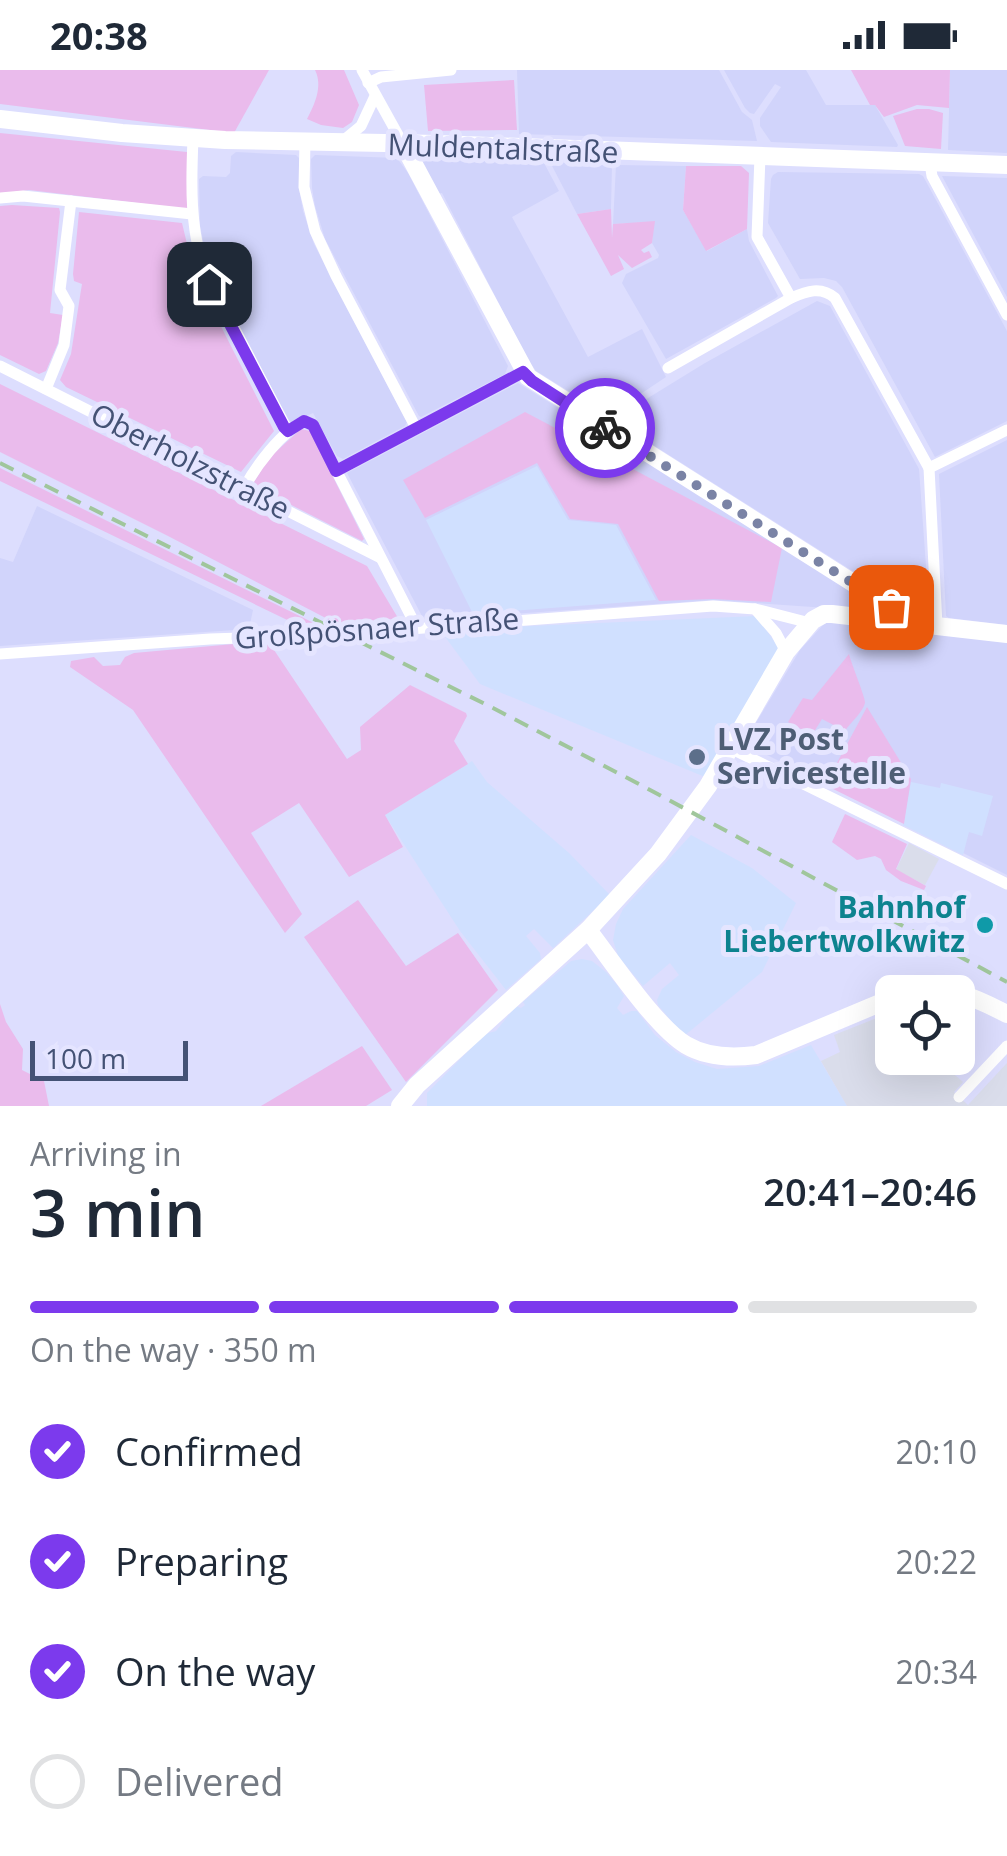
<!DOCTYPE html>
<meta charset="utf-8">
<style>
body{margin:0;font-family:"Open Sans",sans-serif;background:#f2f2f3;color:#1f2937;height:100vh;display:flex;flex-direction:column;font-size:38px;white-space:nowrap}
*{box-sizing:border-box;margin:0}
p{font-size:32px;color:#747a83}
.icon{flex:none;width:55px;height:55px;fill:none;stroke:currentColor;stroke-width:2;stroke-linecap:round;stroke-linejoin:round}
.map{position:relative;height:1036px;overflow:hidden}
.drawer{display:flex;flex-direction:column;background:#fff;flex:1}
.drawer>*{flex:none}
.controls{position:absolute;left:875px;top:905px;display:grid;gap:20px}
.controls a{display:grid;place-items:center;width:100px;height:100px;border-radius:15px;background:#fff;box-shadow:0 10px 40px #0002;font-size:50px}
.scale{position:absolute;left:30px;bottom:25px;width:158px;box-sizing:border-box;padding-left:10px;border:5px solid #445275;border-top:0;font-size:28px;line-height:35px;white-space:nowrap;color:#445275;-webkit-text-stroke:8px #e5e5ff;paint-order:stroke}
.pin{position:absolute;display:grid;place-items:center;width:85px;height:85px;color:#fff;margin:-42px;border-radius:20px;box-shadow:0 5px 15px #0006}
.courier{position:absolute;display:grid;place-items:center;width:100px;height:100px;margin:-50px;border:8px solid #7c3aed;border-radius:50%;background:#fff;color:#222;box-shadow:0 2px 12px #0007}
.summary em{font-style:normal;font-weight:600}
.summary div{display:flex;flex-direction:column-reverse}
.summary{display:flex;align-items:center;justify-content:space-between;height:170px;padding:0 30px}
h1{font-size:65px;font-weight:600;line-height:75px}
.bar{display:grid;grid-template-columns:repeat(4,1fr);gap:15px 10px;align-content:center;height:120px;padding:0 30px}
.bar i{height:12px;border-radius:8px;background:#e0e1e3}
.bar .selected{background:#7c3aed}
.bar p{grid-column:span 4}
ol{padding:0 30px;list-style:none}
li{display:flex;align-items:center;gap:30px;height:110px}
li p{margin-inline-start:auto}
li .icon{padding:10px;border-radius:50%;background:#7c3aed;color:#fff;stroke-width:4}
li:last-child{color:#747a83}
li i{width:55px;height:55px;border:5px solid #e0e1e3;border-radius:50%}
.status{display:flex;justify-content:space-between;align-items:center;height:70px;padding:0 50px;background:#fff;direction:ltr}
.status svg{height:28px;fill:currentColor}
.map>svg:first-child{display:block}
.residential{fill:#d1d4fb}
.commercial{fill:#d0e0ff}
.industrial{fill:#daddeb}
.green{fill:#eabbec}
.lines{fill:none;stroke-linecap:round;stroke-linejoin:round}
.street{stroke:#fff;stroke-width:11}
.secondary{stroke:#fff;stroke-width:18}
.rail{stroke:#a0c69c;stroke-width:4;stroke-dasharray:15 10;stroke-linecap:butt}
.done{stroke:#7a83a5;stroke-width:10;stroke-dasharray:0 18}
.route{stroke:#7c3aed;stroke-width:12}
.service-dot{fill:#5c6f8a;stroke:#e5e5ff;stroke-width:4}
.culture-dot{fill:#0f9aa8;stroke:#e5e5ff;stroke-width:4}
.labels{text-anchor:middle;stroke-width:10;stroke-linejoin:round;paint-order:stroke}
.street-label{font-size:30px;fill:#445275;stroke:#e5e5ff}
.service-label{font-size:30px;font-weight:bold;fill:#4e5e75;stroke:#e5e5ff;text-anchor:start}
.culture-label{font-size:30px;font-weight:bold;fill:#0d838f;stroke:#e5e5ff;text-anchor:end}
</style>
<div class="status"><b>20:38</b><svg viewBox="0 0 49 12"><path d="M0 12V9h3v3zM5 12V6h3v6zM10 12V3h3v9zM15 12V0h3v12zM26 1h20v11H26zM47 4h2v5h-2z"/></svg></div>
<div class="map">
<svg width="1007" height="1036" viewBox="0 0 1007 1036">
<rect width="100%" height="100%" fill="#dddefe"/>
<g class="residential">
<polygon points="517,0 719,0 742,42 752,50 757,71 519,64"/>
<polygon points="724,0 806,0 826,35 875,35 898,75 897,77 771,72 760,56 760,48 781,17 775,14 754,44 750,43 745,38"/>
<polygon points="950,0 1007,0 1007,83 948,80"/>
<polygon points="236,82 296,85 299,88 299,118 303,141 314,174 407,352 405,356 343,389 337,386 313,343 292,353 289,350 218,218 208,194 200,156 199,109 203,106 226,107 230,103 231,86"/>
<polygon points="315,85 397,88 408,103 508,296 505,304 421,347 419,346 325,169 315,136 312,118 311,89"/>
<polygon points="427,89 544,93 559,121 512,147 588,287 642,259 666,307 612,343 604,343 536,301 528,290 442,123 437,124 422,95 424,90"/>
<polygon points="550,92 612,95 611,139 577,144"/>
<polygon points="616,95 686,96 683,140 707,181 747,159 749,171 778,226 776,228 666,289 622,213 626,204 658,188 659,185 652,173 654,152 613,154"/>
<polygon points="778,102 919,104 923,106 1007,261 1007,351 935,387 842,217 836,211 824,208 800,209 768,153 771,109 773,105"/>
<polygon points="942,106 1007,108 1007,227"/>
<polygon points="817,231 830,236 919,399 929,538 925,541 892,526 623,356 621,352 622,344 705,293"/>
<polygon points="518,313 807,491 863,528 862,538 856,540 714,530 426,550 423,548 347,403"/>
<polygon points="1007,370 1007,555 949,548 946,546 939,404"/>
<polygon points="37,436 253,540 249,559 0,576 0,488 13,492"/>
<polygon points="830,550 1007,571 1007,805 745,674 745,671 800,580 822,556"/>
</g>
<g class="commercial">
<polygon points="537,396 568,450 616,455 656,530 473,544 426,450"/>
<polygon points="756,546 779,578 705,707 480,614 440,560"/>
<polygon points="472,691 487,712 569,783 610,825 553,878 534,859 526,866 540,883 541,889 506,920 460,861 385,745"/>
<polygon points="911,712 940,718 941,713 993,726 982,766 969,762 963,785 903,755"/>
<polygon points="691,765 752,798 796,833 762,902 684,966 658,935 657,930 662,919 679,905 670,893 643,916 618,886 613,870 616,854 623,839"/>
<polygon points="582,889 592,891 606,902 617,915 624,926 617,938 623,945 631,941 637,941 655,965 676,982 695,992 717,999 759,996 811,975 847,1036 427,1036 427,1023 485,964 496,961 516,936 521,938 525,935 523,932 571,891"/>
</g>
<g class="industrial">
<polygon points="909,773 939,789 925,815 896,800"/>
<polygon points="892,942 892,988 935,988 963,1012 954,1022 968,1035 1007,993 1007,1036 847,1036 821,991 840,982 834,965"/>
</g>
<g class="green">
<polygon points="0,0 269,0 234,63 0,34"/>
<path d="M315 0H344L359 35 352 52 343 58 321 55 307 49C315 34 323 16 315 0Z"/>
<polygon points="851,0 950,0 949,38 917,35 884,47 875,35 870,35"/>
<polygon points="514,10 517,60 428,61 424,15"/>
<polygon points="917,39 929,39 943,43 941,79 905,76 893,46"/>
<polygon points="0,63 187,82 187,139 29,120 0,124"/>
<polygon points="686,96 741,96 749,103 747,159 706,181 683,140"/>
<polygon points="12,135 59,138 60,142 50,243 63,245 58,273 46,301 39,304 0,285 0,136"/>
<polygon points="611,139 612,168 613,154 655,151 652,173 641,180 644,183 649,181 652,187 632,198 618,185 624,199 611,206 577,144"/>
<polygon points="79,142 182,153 194,203 274,361 241,402 66,317 60,310 71,284 81,220 82,214 74,211 73,204"/>
<polygon points="0,314 367,496 398,548 343,557 168,466 0,382"/>
<polygon points="525,342 782,478 771,532 713,529 659,531 618,454 570,449 537,393 425,448 403,410"/>
<polygon points="301,359 310,361 364,469 362,471 254,416 254,412 269,388"/>
<polygon points="0,398 326,559 308,560 0,411"/>
<polygon points="268,571 347,689 361,680 360,657 410,615 466,643 467,646 454,671 468,694 385,745 403,777 349,807 299,733 251,763 302,844 285,863 133,640 70,597 71,591 94,587 103,596 120,595 125,587 134,583"/>
<path d="M849 584C851 593 866 629 865 633 863 642 850 653 845 661L822 649 812 665 788 652 803 628 812 630Z"/>
<polygon points="867,637 911,709 904,754 825,715"/>
<polygon points="845,744 907,774 896,799 926,816 924,820 901,811 886,800 881,789 875,786 857,790 832,772"/>
<polygon points="358,830 406,896 458,863 498,920 406,1012 304,867"/>
<polygon points="0,934 6,952 23,979 22,1000 44,1011 49,1036 0,1036"/>
<polygon points="362,976 392,1020 366,1036 261,1036"/>
</g>
<g class="lines">
<g class="street">
<polyline points="362,0 403,74"/>
<polyline points="368,13 381,7 451,0"/>
<path d="M193 69C191 114 190 157 204 200L288 361"/>
<polyline points="344,70 361,56 375,26"/>
<polyline points="305,72 304,117 315,161 336,206 416,358"/>
<path d="M760 86 757 167 791 228C807 221 821 216 835 228L929 398"/>
<polyline points="930,93 932,106 1007,245"/>
<polyline points="0,128 23,126 192,144"/>
<polyline points="0,296 379,487"/>
<polyline points="668,298 791,228"/>
<polyline points="46,319 64,275 69,236 60,220 71,131"/>
<polyline points="337,401 523,302"/>
<path d="M244 418C256 396 281 362 304 351L313 355 417 558"/>
<polyline points="755,539 776,563 786,582"/>
<polyline points="937,556 929,398 1007,360"/>
<polyline points="0,584 210,569 331,565 713,536 755,539 810,553"/>
<polyline points="730,678 1007,814"/>
<polyline points="959,1027 1007,976"/>
</g>
<g class="secondary">
<polyline points="0,49 122,63 225,70 437,74 1007,95"/>
<polyline points="403,74 528,307 891,537 902,545 905,551"/>
<path d="M588 860C612 891 655 956 686 975 708 988 733 988 756 985L892 928"/>
<path d="M910 922C945 913 976 928 1007 944"/>
<polyline points="400,1036 417,1015 588,860 658,784 708,716 786,582 813,550 824,544 832,544 1007,564"/>
</g>
<polyline class="rail" points="0,393 493,638 639,714 1007,912"/>
</g>
<g class="lines">
<polyline class="done" points="605,358 891,537"/>
<polyline class="route" points="209,214 284,357 288,361 304,351 313,355 336,401 523,302 532,311 605,358"/>
</g>
<circle class="service-dot" cx="697" cy="687" r="10"/>
<circle class="culture-dot" cx="985" cy="855" r="10"/>
<g class="labels">
<g class="street-label">
<text transform="translate(503 79) rotate(2)" y="10">Muldentalstraße</text>
<text transform="translate(190 392) rotate(27)" y="10">Oberholzstraße</text>
<text transform="translate(377 559) rotate(-4)" y="10">Großpösnaer Straße</text>
</g>
<g class="service-label">
<text x="717" y="680">LVZ Post<tspan x="717" dy="34">Servicestelle</tspan></text>
</g>
<g class="culture-label">
<text x="965" y="848">Bahnhof<tspan x="965" dy="34">Liebertwolkwitz</tspan></text>
</g>
</g>
</svg>
<div class="controls">
<a><svg class="icon" aria-label="locate" viewBox="0 0 24 24"><circle cx="12" cy="12" r="6"/><path d="M12 2v4M12 18v4M2 12h4M18 12h4"/></svg></a>
</div>
<div class="scale">100 m</div>
<div class="pin" style="left:891px;top:537px;background:#ea580c"><svg class="icon" aria-label="bag" viewBox="0 0 24 24"><path d="M5 8h14l-1 12H6zM9 8a3 3 0 0 1 6 0"/></svg></div>
<div class="pin" style="left:209px;top:214px;background:#1f2937"><svg class="icon" aria-label="home" viewBox="0 0 24 24"><path d="M3 11l9-7 9 7M6 9v11h12V9"/></svg></div>
<div class="courier" style="left:605px;top:358px"><svg class="icon" aria-label="bike" viewBox="0 0 24 24"><circle cx="6" cy="16" r="4"/><circle cx="18" cy="16" r="4"/><path d="M6 16l4-8h5l3 8M10 8l3 8H6M13 5h3"/></svg></div>
</div>
<section class="drawer">
<div class="summary"><div><h1>3 min</h1><p>Arriving in</p></div><em>20:41–20:46</em></div>
<div class="bar"><i class="selected"></i><i class="selected"></i><i class="selected"></i><i></i><p>On the way · 350 m</p></div>
<ol>
<li><svg class="icon" aria-label="check" viewBox="0 0 24 24"><path d="M5 12l5 5 9-10"/></svg>Confirmed<p>20:10</p></li>
<li><svg class="icon" aria-label="check" viewBox="0 0 24 24"><path d="M5 12l5 5 9-10"/></svg>Preparing<p>20:22</p></li>
<li><svg class="icon" aria-label="check" viewBox="0 0 24 24"><path d="M5 12l5 5 9-10"/></svg>On the way<p>20:34</p></li>
<li><i></i>Delivered</li>
</ol>
</section>
